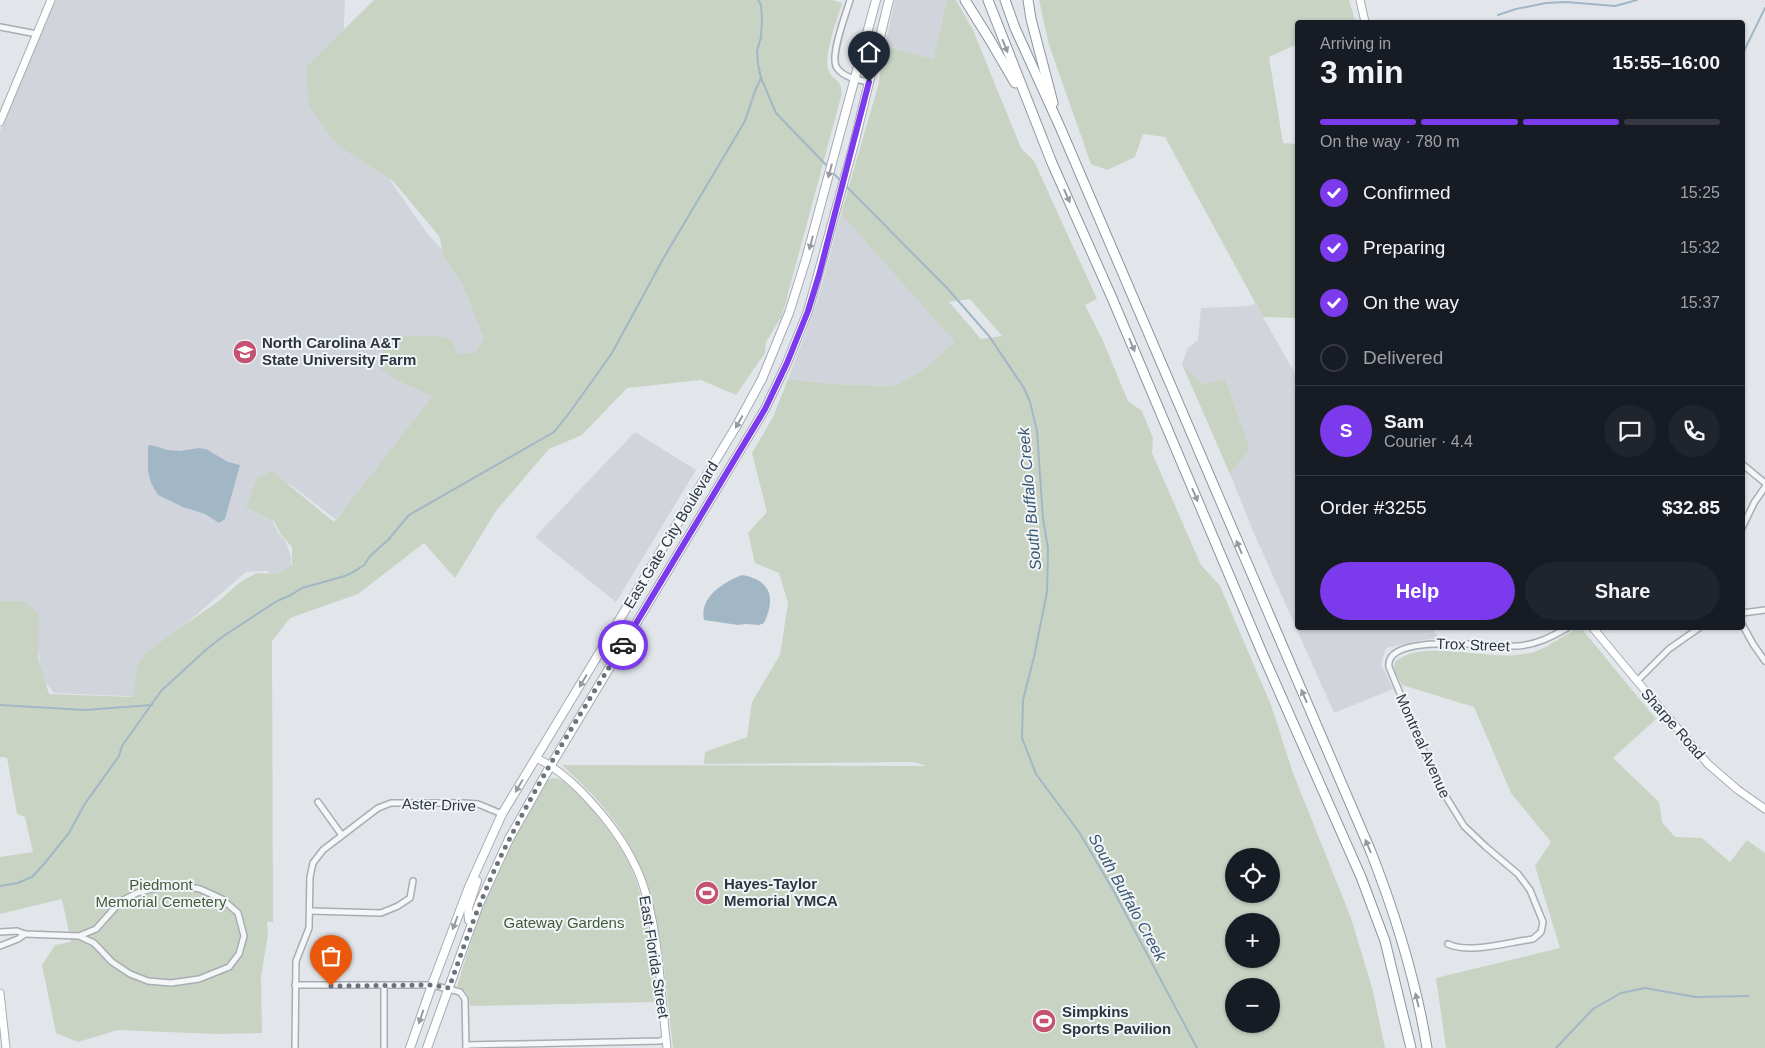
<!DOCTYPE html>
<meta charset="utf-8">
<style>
body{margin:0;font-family:Arial,sans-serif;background:#20242c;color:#f1f3f6;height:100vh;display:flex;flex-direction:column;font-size:19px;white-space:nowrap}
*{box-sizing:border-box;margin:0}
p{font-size:16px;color:#9ea1a6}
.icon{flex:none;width:28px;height:28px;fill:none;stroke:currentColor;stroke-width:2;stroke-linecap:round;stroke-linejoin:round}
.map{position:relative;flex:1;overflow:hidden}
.panel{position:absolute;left:1295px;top:20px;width:450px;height:610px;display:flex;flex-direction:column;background:#171b24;border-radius:5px;box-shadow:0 1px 4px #0004}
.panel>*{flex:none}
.buttons{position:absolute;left:1225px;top:848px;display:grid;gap:10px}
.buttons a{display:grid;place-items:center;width:55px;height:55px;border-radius:50%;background:#171b24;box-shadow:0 1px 4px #0004;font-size:25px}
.pin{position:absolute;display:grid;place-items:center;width:42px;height:42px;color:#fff;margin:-51px -21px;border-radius:50% 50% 50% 0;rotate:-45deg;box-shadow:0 0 5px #0007}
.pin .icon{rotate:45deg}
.courier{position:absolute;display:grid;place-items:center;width:50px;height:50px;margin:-25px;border:4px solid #7c3aed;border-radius:50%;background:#fff;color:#222;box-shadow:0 1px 6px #0007}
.headline em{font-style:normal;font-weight:700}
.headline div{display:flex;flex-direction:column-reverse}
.headline{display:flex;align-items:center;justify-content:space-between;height:85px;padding:0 25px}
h1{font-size:32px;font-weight:700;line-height:38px}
.bar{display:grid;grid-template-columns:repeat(4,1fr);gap:8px 5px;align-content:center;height:60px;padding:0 25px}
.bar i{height:6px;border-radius:4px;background:#363941}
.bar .selected{background:#7c3aed}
.bar p{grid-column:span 4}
.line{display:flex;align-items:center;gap:12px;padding:0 25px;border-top:1px solid #363941}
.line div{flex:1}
.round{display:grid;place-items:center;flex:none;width:52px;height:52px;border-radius:26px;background:#20242c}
ol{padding:0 25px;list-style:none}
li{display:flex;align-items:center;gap:15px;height:55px}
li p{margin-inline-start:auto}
li .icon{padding:5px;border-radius:50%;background:#7c3aed;color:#fff;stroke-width:4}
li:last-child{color:#9ea1a6}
li i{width:28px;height:28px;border:2px solid #363941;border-radius:50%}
.primary-button{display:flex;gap:10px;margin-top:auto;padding:10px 25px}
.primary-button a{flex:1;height:58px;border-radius:30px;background:#7c3aed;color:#fff;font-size:20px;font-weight:700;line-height:58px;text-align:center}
.primary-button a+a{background:#20242c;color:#f1f3f6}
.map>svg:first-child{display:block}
.built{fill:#d1d5db}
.green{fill:#c9d3c4;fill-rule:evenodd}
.water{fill:#a1b7c6}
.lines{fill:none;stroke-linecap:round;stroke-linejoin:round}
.stream{stroke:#a1b7c6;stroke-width:2}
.street-casing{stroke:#a8adb4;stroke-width:8}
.secondary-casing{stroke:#a8adb4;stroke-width:9}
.primary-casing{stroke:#a3acb4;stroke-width:10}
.highway-casing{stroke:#8b959f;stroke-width:11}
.street{stroke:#f5f6f8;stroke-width:5}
.secondary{stroke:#fff;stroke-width:7}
.primary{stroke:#fff;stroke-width:8}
.highway{stroke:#fff;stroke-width:9}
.oneway{fill:#969aa0}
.done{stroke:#6c737c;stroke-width:5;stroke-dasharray:0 9}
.route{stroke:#7c3aed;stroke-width:6}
.labels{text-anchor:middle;stroke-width:4;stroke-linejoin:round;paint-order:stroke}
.poi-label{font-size:15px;font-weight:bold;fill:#2c3540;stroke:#f2f5f7;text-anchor:start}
.street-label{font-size:15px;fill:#2c3540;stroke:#f2f5f7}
.park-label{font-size:15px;fill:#445b3a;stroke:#f2f5f7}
.water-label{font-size:16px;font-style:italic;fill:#395871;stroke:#f2f5f7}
</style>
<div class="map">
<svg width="1765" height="1048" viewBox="0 0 1765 1048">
<rect width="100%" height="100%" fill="#e2e6ea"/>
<g class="built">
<polygon points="55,0 345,0 343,48 362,120 390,180 429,236 506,316 439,401 335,519 291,485 267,477 269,512 278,533 286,542 291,557 291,569 272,576 267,571 246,572 158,648 146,697 54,693 42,678 33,615 0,618 0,131"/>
<polygon points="895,0 947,0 933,59 885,46"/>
<polygon points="841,214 956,342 923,370 894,386 832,384 788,379 816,305"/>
<polygon points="1255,303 1297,377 1298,628 1432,628 1439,638 1423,640 1386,648 1381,664 1393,689 1334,713 1253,531 1230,474 1250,448 1225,379 1202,384 1182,364 1188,348 1198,340 1201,308 1249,306"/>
<polygon points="635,432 696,470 616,602 535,537"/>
</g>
<g class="green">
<path d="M374 0H832L842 3C838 17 822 59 829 71 834 82 840 77 842 93L782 316 766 342 765 353 736 395 701 380 627 388 582 435 549 449 496 511 455 578 424 543 358 594 290 618 272 641 273 922H267L268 935 261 976 262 1033 215 1034 118 1030 78 1042 56 1033 42 965 55 945 71 942 62 899 0 914V857L33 852 25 817 17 814 7 758 0 757V601H24L39 614 38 658 49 694 134 697 137 666 147 652 221 599 239 583 256 573 278 574 292 565V547L281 535 274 521 246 507 257 478 272 471 334 522 433 396 397 380 378 367 388 336H438L451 339 459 355 475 352 484 338 462 283 444 257 439 236 393 181 337 145 309 106 306 67Z"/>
<path d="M947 0H956L973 30 1021 148 1034 161 1097 299 1085 305 1103 341 1128 401 1142 411 1153 438 1152 453 1201 565 1220 586 1271 705 1293 773 1351 918 1373 991 1385 1048H673C663 967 663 886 612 818 598 799 580 782 562 765L927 766 914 762 704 764 705 752 747 737 752 702 780 655 788 603 779 573 755 563 748 533 767 512 752 453 773 417 788 379 832 384 894 386 923 370 955 342 841 214 878 86 885 46 933 59ZM970 299 1002 336 981 339 949 302ZM1234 856H1271V894H1234ZM1234 921H1271V959H1234ZM1271 986V1024H1234V986Z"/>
<polygon points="1039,0 1349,0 1355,20 1349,22 1298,22 1297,44 1269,57 1283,143 1297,144 1297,318 1263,317 1165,137 1143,134 1135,157 1107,170 1091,164 1049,45"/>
<polygon points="1182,364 1202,384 1225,379 1250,448 1230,474"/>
<path d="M1578 628H1581L1656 719 1613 758 1659 802 1662 822 1675 837 1702 838 1730 862 1747 840 1765 853V1048H1446L1436 978 1560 948 1535 866 1551 842 1511 793 1474 707 1402 685 1394 669 1395 662C1420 639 1484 659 1515 655 1521 654 1529 654 1534 652 1549 647 1564 635 1578 628Z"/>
<path d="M552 778C565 777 577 792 585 801 604 824 625 850 635 878 650 917 652 961 657 1002L470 1006C470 995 466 990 457 986L481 910 514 836 527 811 547 781Z"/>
</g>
<g class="water">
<polygon points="151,445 168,450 180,451 198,448 206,449 228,462 240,465 225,519 219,523 205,514 183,507 158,495 151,483 148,471 148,446"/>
<path d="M742 575C771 580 776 598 764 623L759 625 746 624 738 625 704 620C699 597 724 582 742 575Z"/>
</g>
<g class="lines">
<g class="stream">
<polyline points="758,0 761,5 762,20 761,37 757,51 758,64 761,78 776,113 829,168"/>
<polyline points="1498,15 1516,9 1546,3 1566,2 1615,6 1637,0"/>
<polyline points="1742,55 1765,8"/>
<polyline points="832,172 841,181"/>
<polyline points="846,186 947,288 989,336 1024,388 1030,402 1037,431 1043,519 1048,548 1047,592 1034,657 1023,700 1022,738 1036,774 1079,832 1112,888 1197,1048"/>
<polyline points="0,705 85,710 152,705"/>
<polyline points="0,886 18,883 32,877 44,864 69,833 84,805 119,756 122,746 161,691 208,648 225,635 277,601 291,595 302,588 345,576 355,571 364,565 370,556 388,540 409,515 554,432 570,412 612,353 663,259 745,121 755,91 761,78"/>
<polyline points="1556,1048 1593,1009 1621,993 1645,988 1696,997 1748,996"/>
</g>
<g class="street-casing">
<g id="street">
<path d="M850 0C846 14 829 57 837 68 844 78 859 80 869 82"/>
<polyline points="0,27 37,34"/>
<polyline points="1742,464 1765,483"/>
<polyline points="1742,528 1754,503 1765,487"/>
<polyline points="1742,613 1765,610"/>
<polyline points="1742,624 1753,644 1765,661"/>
<polyline points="1637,681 1669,649 1699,628"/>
<polyline points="318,802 341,834"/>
<polyline points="310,911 381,913 398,906 410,898 413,881"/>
<polyline points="0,932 17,931 25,934 79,936 94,943 112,962 130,974 148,981 171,983 199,979 229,967 239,954 244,936 238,913 222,899 200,889 180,885 159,887 137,893 121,901 96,929 79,936"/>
<path d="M1448 944C1469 954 1505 943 1527 940L1533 939 1541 932 1543 922 1530 890 1518 874 1486 847 1464 826 1443 792 1431 768 1389 667C1384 631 1496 648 1517 646 1536 645 1551 637 1567 628"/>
<polyline points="0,946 18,939 25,934"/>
<polyline points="295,985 432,985 460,992 465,999 466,1048"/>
<polyline points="384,986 384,1048"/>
<polyline points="466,1045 660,1041 666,1038"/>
<polyline points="295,1048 296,961 309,928 310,877 313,863 323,850 378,808 391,803 464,803 478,804 502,814"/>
</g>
</g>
<g class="secondary-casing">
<g id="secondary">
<polyline points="1360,0 1365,22"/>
<polyline points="0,122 51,0"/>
<polyline points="1593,628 1637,681 1708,764 1738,790 1765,809"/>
<path d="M536 758C558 768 576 785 592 803 612 825 630 851 641 879 660 931 660 993 667 1048"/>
<polyline points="0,993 6,1048"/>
</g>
</g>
<g class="primary-casing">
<g id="primary">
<polyline points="473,921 469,920 468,908 477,881"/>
<polyline points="410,1048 432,985 469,887 502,814 737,425 762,379 789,313 806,259 876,0"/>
<polyline points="427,1048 479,904 509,839 551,765 765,409 787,363 808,311 854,144 889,0"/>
</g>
</g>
<g class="highway-casing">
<g id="highway">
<polyline points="965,0 990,40 1015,83"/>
<polyline points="988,0 1052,163 1112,298 1263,655 1361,877 1385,941 1411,1048"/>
<path d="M1005 0 1015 28 1060 127 1371 852C1396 916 1416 981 1427 1048"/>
<polyline points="1028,0 1031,19 1053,103"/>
</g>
</g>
<use href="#street" class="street"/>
<use href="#secondary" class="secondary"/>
<use href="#primary" class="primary"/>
<use href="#highway" class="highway"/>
</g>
<defs><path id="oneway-solid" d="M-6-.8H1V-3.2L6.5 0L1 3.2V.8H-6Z" transform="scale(1.25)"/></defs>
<g class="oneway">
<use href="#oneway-solid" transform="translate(1005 46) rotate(68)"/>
<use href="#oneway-solid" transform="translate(830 171) rotate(105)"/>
<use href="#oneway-solid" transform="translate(1067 196) rotate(66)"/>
<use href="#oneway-solid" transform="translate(811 243) rotate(105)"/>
<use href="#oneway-solid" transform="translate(1132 345) rotate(67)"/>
<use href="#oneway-solid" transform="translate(739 422) rotate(119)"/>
<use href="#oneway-solid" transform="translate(1195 495) rotate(67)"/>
<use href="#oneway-solid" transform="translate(1239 547) rotate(-113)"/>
<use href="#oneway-solid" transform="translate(583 681) rotate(121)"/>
<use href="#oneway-solid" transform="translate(1304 696) rotate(-113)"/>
<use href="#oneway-solid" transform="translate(519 786) rotate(121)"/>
<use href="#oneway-solid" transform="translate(1368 846) rotate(-113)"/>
<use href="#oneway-solid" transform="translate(455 923) rotate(111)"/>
<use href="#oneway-solid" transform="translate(1417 1000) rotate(-103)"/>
<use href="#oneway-solid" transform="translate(421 1017) rotate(109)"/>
</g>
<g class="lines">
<path class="done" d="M331 986 432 985 449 988C467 937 485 886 510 838 544 771 584 708 623 645"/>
<polyline class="route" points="623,645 765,409 787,363 808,311 819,275 869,82"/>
</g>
<defs>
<g id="university-disc" transform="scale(1.25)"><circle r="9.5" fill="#c35370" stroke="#f2f5f7"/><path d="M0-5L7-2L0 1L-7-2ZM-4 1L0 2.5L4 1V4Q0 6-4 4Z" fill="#fff"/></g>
<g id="stadium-disc" transform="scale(1.25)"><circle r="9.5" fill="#c35370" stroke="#f2f5f7"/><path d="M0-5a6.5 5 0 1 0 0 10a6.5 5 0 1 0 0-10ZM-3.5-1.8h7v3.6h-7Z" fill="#fff"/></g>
</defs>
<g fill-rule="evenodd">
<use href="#university-disc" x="245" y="352"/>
<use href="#stadium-disc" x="707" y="893"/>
<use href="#stadium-disc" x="1044" y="1021"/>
</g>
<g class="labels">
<g class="poi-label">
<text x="262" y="348">North Carolina A&amp;T<tspan x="262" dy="17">State University Farm</tspan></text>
<text x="724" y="889">Hayes-Taylor<tspan x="724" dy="17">Memorial YMCA</tspan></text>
<text x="1062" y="1017">Simpkins<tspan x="1062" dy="17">Sports Pavilion</tspan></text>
</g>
<g class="street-label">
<text transform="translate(671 535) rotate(-59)" y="5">East Gate City Boulevard</text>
<text transform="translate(1473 645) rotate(2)" y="5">Trox Street</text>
<text transform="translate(1673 724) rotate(49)" y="5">Sharpe Road</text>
<text transform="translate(1423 746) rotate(66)" y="5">Montreal Avenue</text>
<text transform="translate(439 805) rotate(2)" y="5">Aster Drive</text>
<text transform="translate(654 957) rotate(81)" y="5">East Florida Street</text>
</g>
<g class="park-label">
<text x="161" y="890">Piedmont<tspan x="161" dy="17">Memorial Cemetery</tspan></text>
<text x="564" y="928">Gateway Gardens</text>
</g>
<g class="water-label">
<text transform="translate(1029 499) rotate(-95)" y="6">South Buffalo Creek</text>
<text transform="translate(1128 897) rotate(61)" y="6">South Buffalo Creek</text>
</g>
</g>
</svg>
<div class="buttons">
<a><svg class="icon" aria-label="locate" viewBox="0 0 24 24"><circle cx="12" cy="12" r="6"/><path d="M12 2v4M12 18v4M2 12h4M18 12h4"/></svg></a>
<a>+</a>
<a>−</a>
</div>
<div class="pin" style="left:331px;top:986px;background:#ea580c"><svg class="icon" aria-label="bag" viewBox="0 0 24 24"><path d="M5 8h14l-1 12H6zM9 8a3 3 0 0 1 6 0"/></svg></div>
<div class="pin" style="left:869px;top:82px;background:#1f2937"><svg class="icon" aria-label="home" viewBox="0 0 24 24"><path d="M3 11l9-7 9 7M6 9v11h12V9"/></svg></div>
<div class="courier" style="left:623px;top:645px"><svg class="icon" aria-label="car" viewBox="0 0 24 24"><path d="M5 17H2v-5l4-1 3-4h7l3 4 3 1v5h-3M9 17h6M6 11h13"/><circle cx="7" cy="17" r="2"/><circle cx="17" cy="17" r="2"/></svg></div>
<section class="panel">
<div class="headline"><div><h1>3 min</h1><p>Arriving in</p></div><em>15:55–16:00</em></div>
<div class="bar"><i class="selected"></i><i class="selected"></i><i class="selected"></i><i></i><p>On the way · 780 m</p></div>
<ol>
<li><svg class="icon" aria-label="check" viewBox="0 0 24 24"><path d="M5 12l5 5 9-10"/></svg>Confirmed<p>15:25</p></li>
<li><svg class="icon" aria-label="check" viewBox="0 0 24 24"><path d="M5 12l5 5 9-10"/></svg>Preparing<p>15:32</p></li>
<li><svg class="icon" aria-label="check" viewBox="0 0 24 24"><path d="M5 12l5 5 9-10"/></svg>On the way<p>15:37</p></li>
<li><i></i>Delivered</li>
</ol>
<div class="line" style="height:90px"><b class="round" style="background:#7c3aed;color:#fff">S</b><div><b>Sam</b><p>Courier · 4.4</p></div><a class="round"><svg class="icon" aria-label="chat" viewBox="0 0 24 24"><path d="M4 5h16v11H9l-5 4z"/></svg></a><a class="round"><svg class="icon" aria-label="phone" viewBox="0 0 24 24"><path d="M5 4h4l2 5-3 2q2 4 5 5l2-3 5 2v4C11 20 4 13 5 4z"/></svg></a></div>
<div class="line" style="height:65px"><div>Order #3255</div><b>$32.85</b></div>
<div class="primary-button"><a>Help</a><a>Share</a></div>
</section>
</div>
